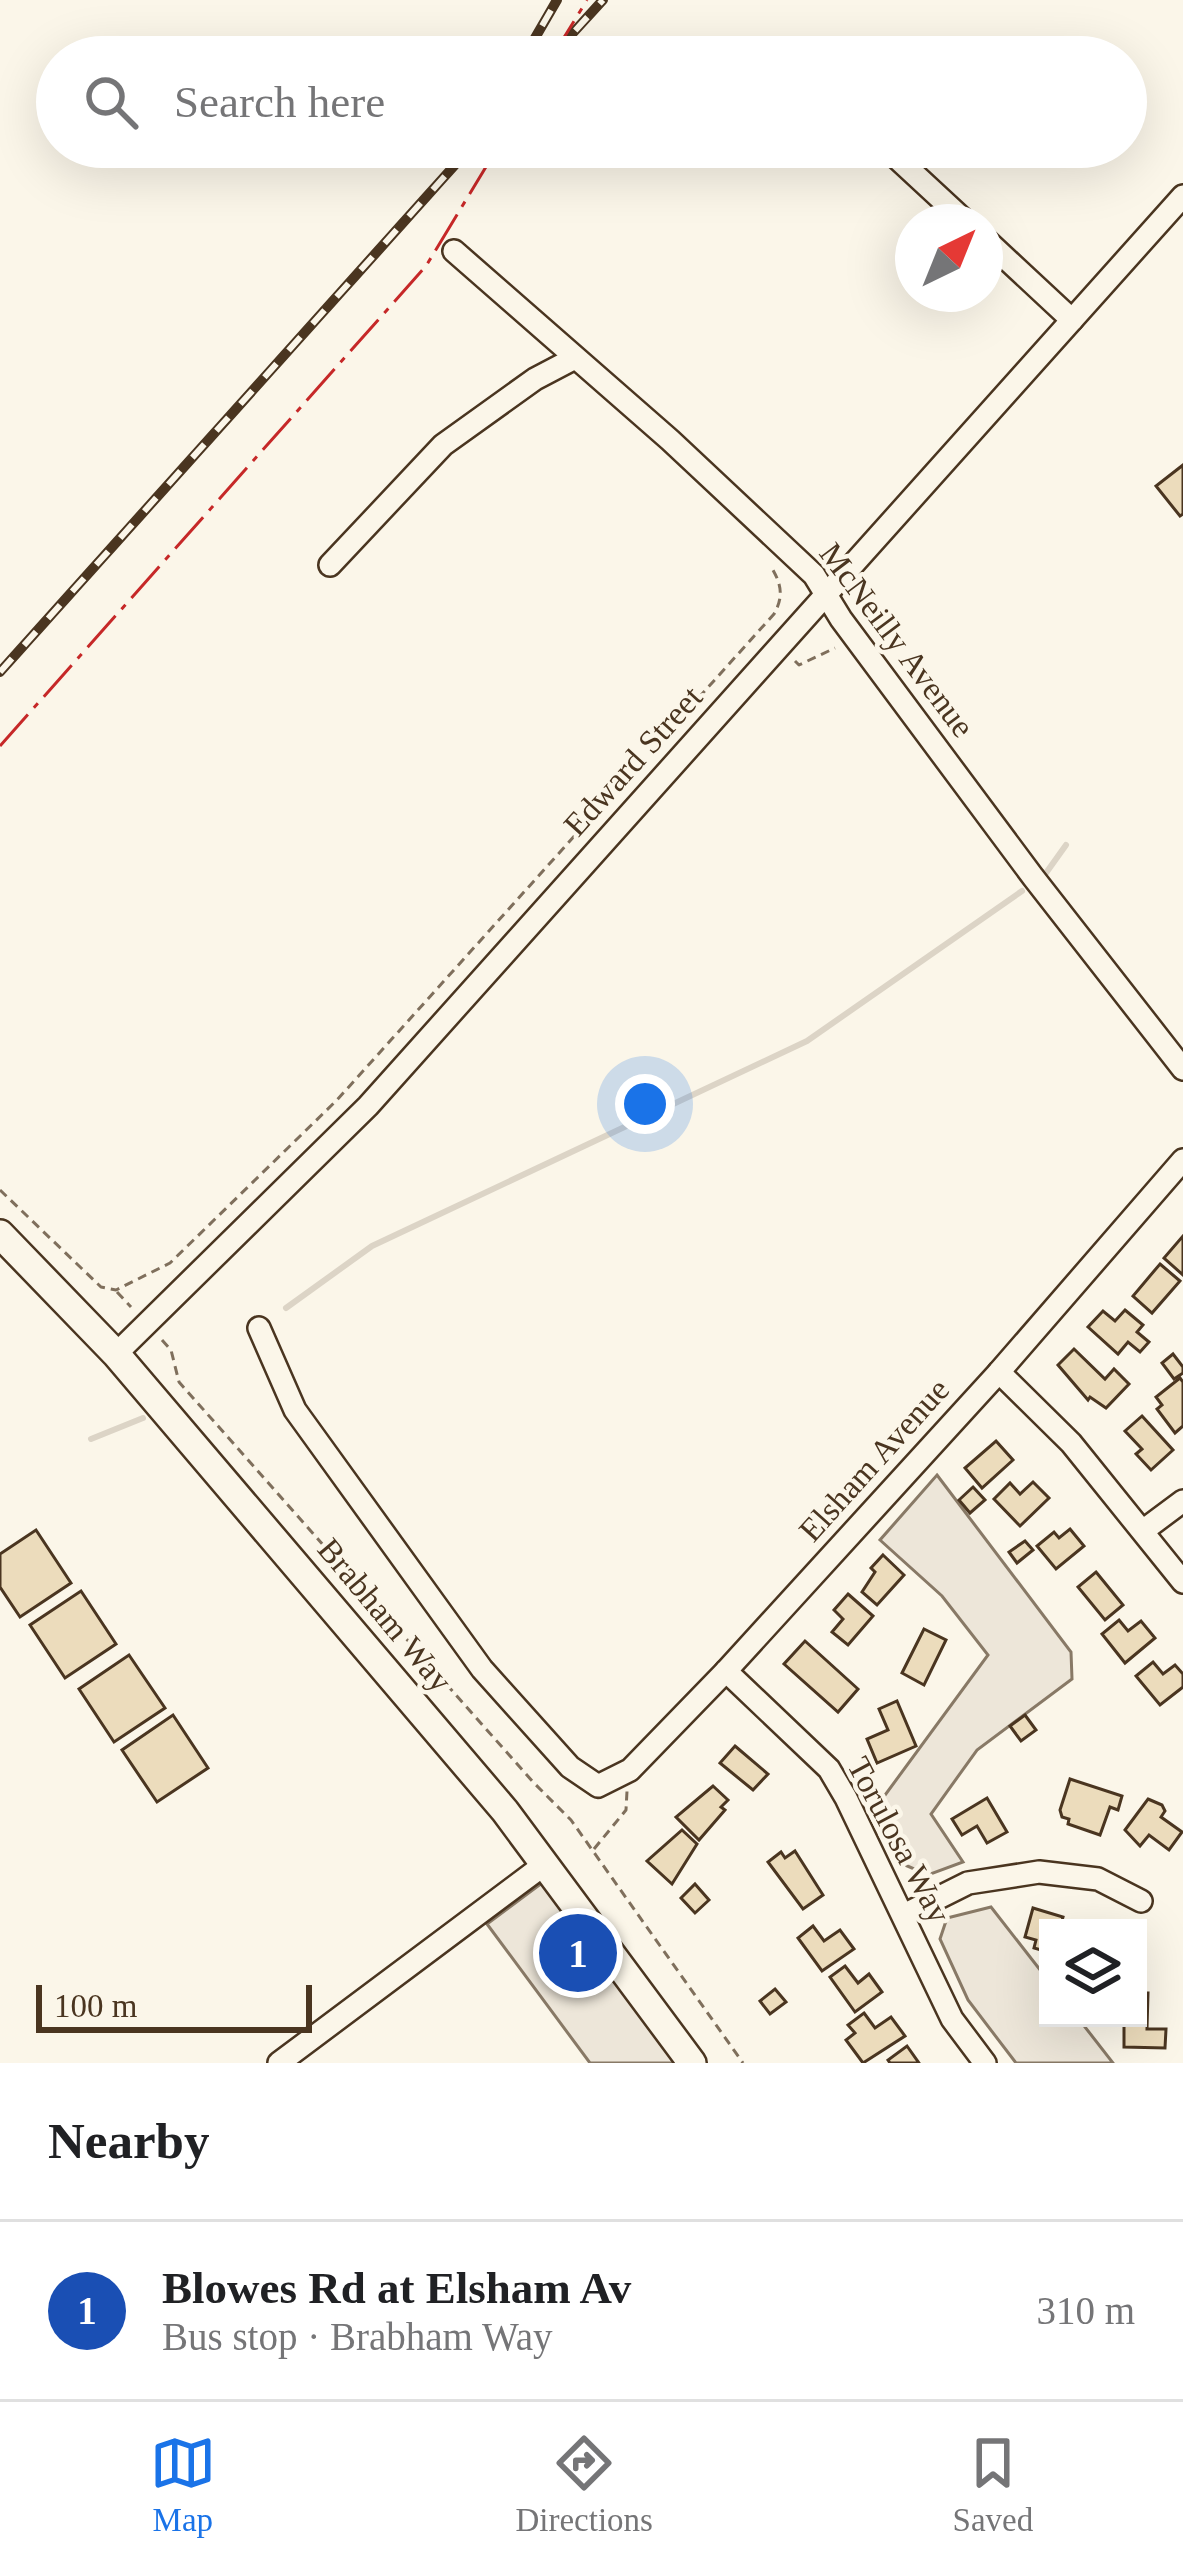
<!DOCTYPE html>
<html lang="en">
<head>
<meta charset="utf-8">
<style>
  :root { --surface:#fff; --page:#f2f2f2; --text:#202124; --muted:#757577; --line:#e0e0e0; --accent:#1a73e8 }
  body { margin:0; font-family:Georgia,serif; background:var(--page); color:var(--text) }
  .controls { position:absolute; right:36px; bottom:36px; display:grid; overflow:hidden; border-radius:0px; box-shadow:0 12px 48px #0002 }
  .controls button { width:108px; height:108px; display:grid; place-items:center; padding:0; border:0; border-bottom:3px solid var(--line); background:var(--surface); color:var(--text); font:60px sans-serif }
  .compass { position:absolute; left:895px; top:204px; width:108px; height:108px; border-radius:50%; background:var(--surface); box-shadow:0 12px 48px #0002; rotate:43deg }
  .scale { position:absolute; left:36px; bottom:30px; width:276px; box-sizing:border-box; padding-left:12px; border:6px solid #4a3520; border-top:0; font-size:33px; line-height:42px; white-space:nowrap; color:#4a3520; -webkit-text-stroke:9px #fbf6e9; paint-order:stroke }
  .you { position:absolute; left:645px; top:1104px; width:42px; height:42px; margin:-30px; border:9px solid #fff; border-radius:50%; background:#1a73e8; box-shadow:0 0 0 18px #1a73e833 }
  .badge { display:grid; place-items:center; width:78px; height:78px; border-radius:50%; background:var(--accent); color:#fff; font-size:39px; font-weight:700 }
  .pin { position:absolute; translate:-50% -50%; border:6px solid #fff; box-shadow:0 3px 12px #0006 }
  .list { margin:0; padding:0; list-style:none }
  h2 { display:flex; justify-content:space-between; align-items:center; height:156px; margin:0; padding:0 48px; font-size:51px }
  h2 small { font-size:39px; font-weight:400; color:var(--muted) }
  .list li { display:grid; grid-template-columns:78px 1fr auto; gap:36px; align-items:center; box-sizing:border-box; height:180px; padding:0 48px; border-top:3px solid var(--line) }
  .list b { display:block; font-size:45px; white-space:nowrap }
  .list p { margin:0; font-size:39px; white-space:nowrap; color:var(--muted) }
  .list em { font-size:39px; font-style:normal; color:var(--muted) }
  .icon { flex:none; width:66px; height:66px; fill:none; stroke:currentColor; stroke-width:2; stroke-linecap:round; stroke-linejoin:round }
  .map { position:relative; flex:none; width:1183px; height:2063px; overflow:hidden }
  .search { position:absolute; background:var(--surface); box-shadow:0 12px 48px #0002; left:36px; right:36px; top:36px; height:132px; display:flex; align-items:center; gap:30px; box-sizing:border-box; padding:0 42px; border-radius:66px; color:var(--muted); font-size:45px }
  .sheet { height:336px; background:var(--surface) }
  nav { display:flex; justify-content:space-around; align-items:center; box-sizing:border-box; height:168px; border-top:3px solid var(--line); background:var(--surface); font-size:33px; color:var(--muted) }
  nav a { display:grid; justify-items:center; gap:6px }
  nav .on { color:var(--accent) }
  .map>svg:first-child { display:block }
</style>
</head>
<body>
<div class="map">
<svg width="1183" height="2063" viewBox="0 0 1183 2063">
  <rect width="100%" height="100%" fill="#fbf6e9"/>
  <g fill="#ede6d9" stroke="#887966" stroke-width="3">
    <polygon points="937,1475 1071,1652 1072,1679 977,1750 931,1814 963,1862 928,1875 905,1865 877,1806 988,1655 942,1596 880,1540"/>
    <polygon points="542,1883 676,2063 590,2063 487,1924"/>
    <polygon points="991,1907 1048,1980 1048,2018 1078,2018 1113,2063 1016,2063 968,2000 940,1939 947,1918"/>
  </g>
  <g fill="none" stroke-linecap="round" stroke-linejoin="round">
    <g stroke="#dcd4c6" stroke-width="6">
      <polyline points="1046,873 1066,845"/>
      <polyline points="286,1308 372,1246 807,1041 1022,891"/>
      <polyline points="91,1439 143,1418"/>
    </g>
  </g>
  <g fill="#ecdcbc" stroke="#4a3520" stroke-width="3">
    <polygon points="1183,465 1183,514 1180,516 1156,486"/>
    <polygon points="1183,1236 1183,1275 1164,1258"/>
    <polygon points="1160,1264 1180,1281 1152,1313 1133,1296"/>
    <polygon points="1125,1310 1143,1325 1137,1332 1149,1342 1140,1352 1128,1342 1118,1354 1088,1327 1103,1311 1115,1321"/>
    <polygon points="1074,1349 1105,1379 1114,1369 1129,1384 1106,1408 1090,1397 1088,1400 1058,1365"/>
    <polygon points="1173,1354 1183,1367 1183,1373 1174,1379 1162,1363"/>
    <polygon points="1180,1378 1183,1382 1183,1426 1175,1433 1157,1409 1162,1405 1156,1397"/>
    <polygon points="1142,1416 1173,1450 1151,1470 1136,1454 1142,1449 1125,1431"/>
    <polygon points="996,1441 1013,1460 982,1488 965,1468"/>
    <polygon points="1033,1482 1049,1498 1020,1526 994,1499 1010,1483 1020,1494"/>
    <polygon points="973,1487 985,1500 970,1513 959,1500"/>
    <polygon points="1070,1529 1084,1546 1056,1569 1037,1546 1054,1532 1059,1538"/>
    <polygon points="36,1530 71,1583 20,1617 0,1587 0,1554"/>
    <polygon points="1025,1541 1033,1550 1017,1563 1009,1552"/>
    <polygon points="883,1555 904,1575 877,1605 862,1592 875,1572 871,1568"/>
    <polygon points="1096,1572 1123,1605 1105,1620 1078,1587"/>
    <polygon points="81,1591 116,1644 65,1678 30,1625"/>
    <polygon points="848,1594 873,1616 848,1645 832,1632 843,1619 834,1610"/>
    <polygon points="1119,1620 1128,1631 1141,1621 1155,1638 1125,1663 1102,1634"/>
    <polygon points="924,1629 946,1640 924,1685 902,1673"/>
    <polygon points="805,1641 858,1689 838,1712 784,1664"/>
    <polygon points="129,1655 165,1708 114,1742 79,1689"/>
    <polygon points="1153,1662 1163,1674 1175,1665 1183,1674 1183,1687 1160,1705 1136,1676"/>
    <polygon points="897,1701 916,1746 877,1763 867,1739 888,1730 879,1709"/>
    <polygon points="173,1715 208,1768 157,1802 122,1750"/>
    <polygon points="1025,1715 1036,1730 1021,1741 1010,1726"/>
    <polygon points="735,1746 768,1774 753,1790 720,1763"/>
    <polygon points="1070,1779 1122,1796 1118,1810 1110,1807 1100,1835 1068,1824 1069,1819 1062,1817 1060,1810"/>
    <polygon points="713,1786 728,1800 721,1807 725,1810 699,1840 676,1817"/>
    <polygon points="987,1798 1007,1832 987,1843 977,1826 962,1835 952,1819"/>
    <polygon points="1148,1799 1162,1805 1165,1811 1161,1817 1182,1832 1169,1850 1149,1835 1140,1846 1125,1830"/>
    <polygon points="682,1830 697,1844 672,1884 647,1861"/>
    <polygon points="795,1851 823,1895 803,1909 768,1862 781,1852 785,1858"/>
    <polygon points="695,1884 709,1900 695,1913 681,1898"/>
    <polygon points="1033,1908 1063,1917 1060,1928 1048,1928 1048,1952 1034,1948 1036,1940 1025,1937"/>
    <polygon points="813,1926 824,1941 840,1930 854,1949 822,1971 798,1938"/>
    <polygon points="845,1966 858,1983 869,1974 882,1992 855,2012 830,1977"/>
    <polygon points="775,1989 786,2002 770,2014 760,2001"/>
    <polygon points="1138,1993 1148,1993 1147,2029 1166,2029 1165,2048 1124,2047 1124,2018 1138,2018"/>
    <polygon points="864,2013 875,2028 891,2017 905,2036 863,2063 846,2040 855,2033 848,2025"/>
    <polygon points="907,2046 919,2063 890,2063 888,2060"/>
  </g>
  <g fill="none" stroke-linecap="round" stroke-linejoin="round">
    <defs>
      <g id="minor">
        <polyline points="885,147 966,222"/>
        <polyline points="985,239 1072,320"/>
        <polyline points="454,251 670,440 814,575 841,619 1033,877 1183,1069"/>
        <polyline points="330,565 443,445 535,379 575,358"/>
        <polyline points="259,1328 295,1410 482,1669 570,1767 598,1786 630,1770 726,1671 999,1372 1183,1160"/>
        <polyline points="116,1354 368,1106 1183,196"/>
        <polyline points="999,1372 1071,1443 1183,1582"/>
        <polyline points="1144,1530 1183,1501"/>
        <polyline points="726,1671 829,1769 846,1798 952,2019 985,2063"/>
        <polyline points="904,1915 968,1883 1039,1872 1098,1879 1141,1901"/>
        <polyline points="279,2063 545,1864"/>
      </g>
      <polyline id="major" points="0,1234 116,1354 505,1811 692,2063"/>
    </defs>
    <use href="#minor" stroke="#4a3520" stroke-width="26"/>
    <use href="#major" stroke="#4a3520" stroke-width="32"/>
    <g stroke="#7f6f5c" stroke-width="3" stroke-dasharray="9 6" stroke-linecap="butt">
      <polyline points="795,661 799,665 835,648"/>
      <path d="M0,1190L101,1287L116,1290L170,1263L337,1100L774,614C783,598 782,586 773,570L776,567"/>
      <polyline points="117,1292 131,1307"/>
      <polyline points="162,1340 171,1350 179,1382 533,1782 571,1820 743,2063"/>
      <polyline points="594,1849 626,1810 627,1791"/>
    </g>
    <use href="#minor" stroke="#fbf6e9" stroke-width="21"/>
    <use href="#major" stroke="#fbf6e9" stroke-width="27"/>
    <defs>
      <g id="rail">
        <polyline points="524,57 557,0"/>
        <polyline points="551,57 603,0"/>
        <polyline points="0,672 471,147"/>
      </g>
    </defs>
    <use href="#rail" stroke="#4a3520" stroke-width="10"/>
    <use href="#rail" stroke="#fbf6e9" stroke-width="6" stroke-dasharray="18" stroke-linecap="butt"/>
    <g stroke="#c62828" stroke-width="3" stroke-dasharray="42 9 6 9" stroke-linecap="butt">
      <polyline points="552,57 587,0"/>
      <polyline points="0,746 426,266 498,147"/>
    </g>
  </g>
  <g text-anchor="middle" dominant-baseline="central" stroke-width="9" stroke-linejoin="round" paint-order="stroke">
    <g font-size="33" fill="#4a3520" stroke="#fbf6e9">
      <text transform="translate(897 640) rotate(53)">McNeilly Avenue</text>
      <text transform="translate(633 761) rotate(-48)">Edward Street</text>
      <text transform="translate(874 1460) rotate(-48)">Elsham Avenue</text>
      <text transform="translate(385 1615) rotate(50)">Brabham Way</text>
      <text transform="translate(899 1840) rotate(62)">Torulosa Way</text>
    </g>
  </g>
</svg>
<div class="controls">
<button><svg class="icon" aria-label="layers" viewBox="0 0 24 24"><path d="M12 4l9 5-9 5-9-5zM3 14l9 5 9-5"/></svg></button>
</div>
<svg class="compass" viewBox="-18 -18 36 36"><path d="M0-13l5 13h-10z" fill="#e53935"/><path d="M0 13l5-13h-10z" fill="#757577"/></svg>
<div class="scale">100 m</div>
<div class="you"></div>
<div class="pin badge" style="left:578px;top:1953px;background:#1a4fb4">1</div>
<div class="search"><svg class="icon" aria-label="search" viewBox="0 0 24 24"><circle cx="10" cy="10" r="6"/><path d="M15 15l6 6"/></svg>Search here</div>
</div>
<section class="sheet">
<h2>Nearby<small></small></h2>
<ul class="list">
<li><span class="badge" style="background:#1a4fb4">1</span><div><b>Blowes Rd at Elsham Av</b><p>Bus stop · Brabham Way</p></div><em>310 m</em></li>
</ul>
</section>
<nav>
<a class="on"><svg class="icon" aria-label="map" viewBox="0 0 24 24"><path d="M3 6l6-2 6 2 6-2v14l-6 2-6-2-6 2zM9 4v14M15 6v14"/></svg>Map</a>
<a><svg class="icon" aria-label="directions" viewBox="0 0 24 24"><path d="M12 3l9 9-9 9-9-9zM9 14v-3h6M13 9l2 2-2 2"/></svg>Directions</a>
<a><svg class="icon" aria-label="saved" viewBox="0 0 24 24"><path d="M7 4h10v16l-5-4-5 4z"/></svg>Saved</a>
</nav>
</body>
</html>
